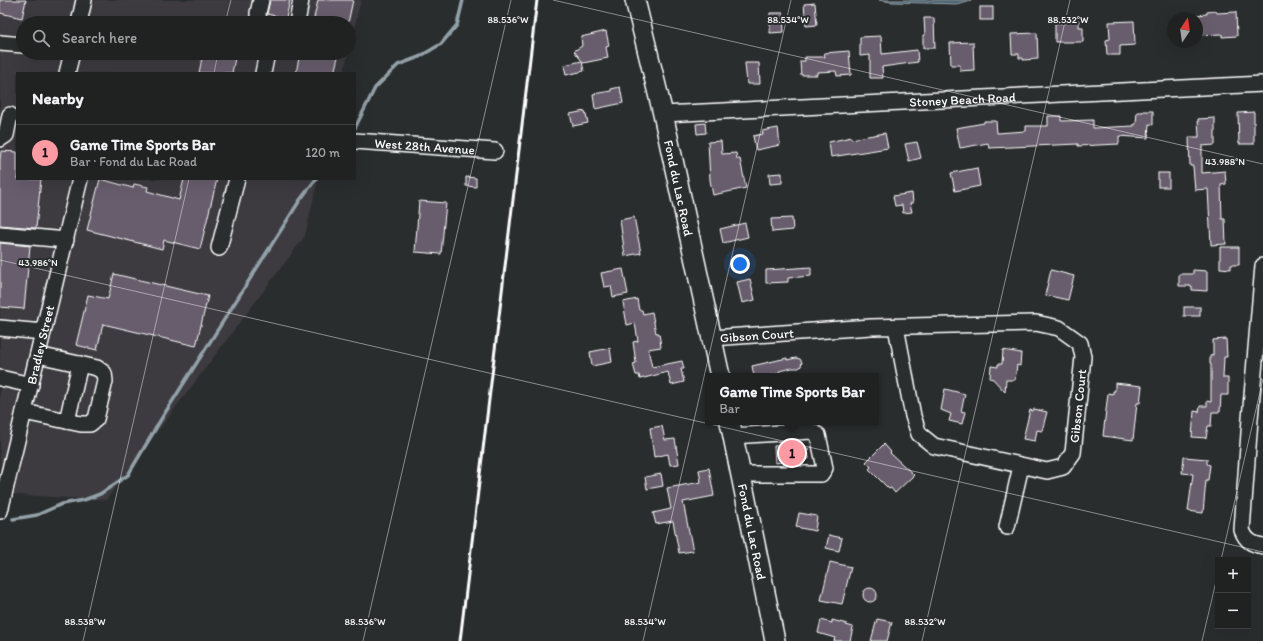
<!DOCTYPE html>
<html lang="en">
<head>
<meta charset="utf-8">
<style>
  :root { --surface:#202222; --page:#2d2f2f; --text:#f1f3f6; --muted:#a2a4a5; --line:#3d3f40; --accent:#ff9aa2 }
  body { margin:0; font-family:Itim,sans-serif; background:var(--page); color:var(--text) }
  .controls { position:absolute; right:12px; bottom:12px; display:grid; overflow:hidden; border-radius:0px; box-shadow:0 4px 16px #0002 }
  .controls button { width:36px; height:36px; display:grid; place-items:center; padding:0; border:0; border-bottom:1px solid var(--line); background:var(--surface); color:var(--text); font:20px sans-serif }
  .compass { position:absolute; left:1167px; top:12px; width:36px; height:36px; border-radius:50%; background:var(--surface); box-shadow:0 4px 16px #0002; rotate:13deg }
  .you { position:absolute; left:740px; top:264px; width:14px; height:14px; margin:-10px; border:3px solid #fff; border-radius:50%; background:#1a73e8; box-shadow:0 0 0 6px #1a73e833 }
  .badge { display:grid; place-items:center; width:26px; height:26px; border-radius:50%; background:var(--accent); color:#111; font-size:13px; font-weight:700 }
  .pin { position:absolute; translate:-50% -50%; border:2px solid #fff; box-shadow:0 1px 4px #0006 }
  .popup { position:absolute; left:705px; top:373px; width:174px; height:52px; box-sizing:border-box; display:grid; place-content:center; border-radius:0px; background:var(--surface); filter:drop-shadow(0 1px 3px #0005); font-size:13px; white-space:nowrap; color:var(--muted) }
  .popup b { font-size:15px; color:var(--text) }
  .popup::after { content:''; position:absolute; left:50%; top:100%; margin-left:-8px; border:8px solid transparent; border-top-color:var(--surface) }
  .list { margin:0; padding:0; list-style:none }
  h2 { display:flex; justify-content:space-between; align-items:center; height:52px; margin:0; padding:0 16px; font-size:17px }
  h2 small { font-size:13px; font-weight:400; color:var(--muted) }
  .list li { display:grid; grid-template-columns:26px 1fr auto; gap:12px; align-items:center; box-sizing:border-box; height:56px; padding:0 16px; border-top:1px solid var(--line) }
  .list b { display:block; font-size:15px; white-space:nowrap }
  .list p { margin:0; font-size:13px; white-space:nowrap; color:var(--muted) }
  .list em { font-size:13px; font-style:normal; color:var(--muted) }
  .icon { flex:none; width:22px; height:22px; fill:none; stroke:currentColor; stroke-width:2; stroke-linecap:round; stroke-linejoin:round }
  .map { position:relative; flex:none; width:1263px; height:641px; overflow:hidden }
  .search { position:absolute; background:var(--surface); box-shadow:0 4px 16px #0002; left:16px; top:16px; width:340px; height:44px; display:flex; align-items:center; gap:10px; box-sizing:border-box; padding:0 14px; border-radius:22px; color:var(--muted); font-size:15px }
  .panel { position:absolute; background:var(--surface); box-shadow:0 4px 16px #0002; left:16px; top:72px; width:340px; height:108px; border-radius:0px }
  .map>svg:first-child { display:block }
</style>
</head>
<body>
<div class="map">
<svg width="1263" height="641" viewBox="0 0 1263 641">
  <rect width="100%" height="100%" fill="#2a2d2e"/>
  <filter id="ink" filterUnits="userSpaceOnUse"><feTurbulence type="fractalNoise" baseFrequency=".025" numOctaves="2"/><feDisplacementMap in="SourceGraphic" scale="8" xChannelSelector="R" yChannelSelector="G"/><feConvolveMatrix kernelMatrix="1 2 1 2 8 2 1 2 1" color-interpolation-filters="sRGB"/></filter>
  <g filter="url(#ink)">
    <polygon fill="#3c3b41" points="0,0 361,0 349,50 349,23 23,23 23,53 348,53 344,73 17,73 17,179 318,179 305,236 106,500 0,494"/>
    <polygon fill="#4b636f" stroke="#93a1a9" points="879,0 972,0 956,4 892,2"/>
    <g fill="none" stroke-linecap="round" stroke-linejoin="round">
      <g stroke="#93a1a9" stroke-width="3.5">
        <polyline points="355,128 375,88 398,65 419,57 441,44 457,25 463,0"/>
        <polyline points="13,519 37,515 62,504 84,500 100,494 128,475 163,416 300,200 316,179"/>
      </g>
    </g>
    <g fill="#675d6d" stroke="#fff">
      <polygon points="0,0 26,0 22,18 0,13"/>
      <polygon points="270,0 290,0 286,18 267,14"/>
      <polygon points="318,0 353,0 348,23 337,23 314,18"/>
      <polygon points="815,3 817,25 806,26 804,4"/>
      <rect x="980" y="7" width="13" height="13"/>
      <polygon points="1216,11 1217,13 1236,12 1237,36 1222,37 1222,34 1197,35 1197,15 1207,14 1207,12"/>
      <polygon points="770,13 783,13 784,32 770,33"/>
      <polygon points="924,18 934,18 935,48 923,48 923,35 925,35"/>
      <polygon points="1066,20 1079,20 1079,27 1083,27 1083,42 1055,42 1055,23 1066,23"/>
      <polygon points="1134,21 1135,45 1120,46 1120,55 1107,55 1106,40 1110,39 1109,22"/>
      <polygon points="606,31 609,46 606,47 608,58 583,63 582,62 584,71 566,75 564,65 582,61 574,51 582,46 581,37"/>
      <polygon points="1037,33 1038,59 1023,60 1023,58 1019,58 1019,54 1012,54 1011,34"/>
      <polygon points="881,36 882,54 917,50 918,62 882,67 883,78 870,78 870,55 860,56 860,37"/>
      <polygon points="973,42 974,70 960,71 960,65 951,65 950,43"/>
      <polygon points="849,51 851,75 837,76 836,71 817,72 817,75 801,75 800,61 805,61 805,57 825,57 824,53"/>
      <polygon points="203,53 236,53 232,73 199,73"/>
      <polygon points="300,53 339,53 334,73 296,73"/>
      <polygon points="745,63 759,63 760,84 747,84"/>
      <polygon points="620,87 623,103 595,109 593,94 611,91 611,89"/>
      <polygon points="585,111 588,123 573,126 570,114"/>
      <polygon points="1143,111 1153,111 1153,125 1149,124 1148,138 1119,136 1119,144 1078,146 1078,144 989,148 988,143 960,148 956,128 984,123 984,121 996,121 997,133 1026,131 1026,126 1048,126 1048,116 1061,116 1061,121 1093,120 1093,128 1134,126 1134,124 1136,124 1137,112 1143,112"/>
      <polygon points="1254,112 1254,144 1239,144 1238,113"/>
      <polygon points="1215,118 1215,145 1202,146 1202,173 1225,171 1226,184 1221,185 1222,219 1225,219 1226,244 1211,245 1208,189 1195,190 1193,166 1190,166 1189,137 1199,137 1198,119"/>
      <polygon points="705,123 706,133 697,134 696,124"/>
      <polygon points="778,128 780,145 756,150 753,136 763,134 762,131"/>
      <polygon points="885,133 888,148 831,157 829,142 851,137 851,139"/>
      <polygon points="721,141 722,154 736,153 737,159 740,159 746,188 713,195 710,180 708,142"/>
      <polygon points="917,142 921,158 909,161 905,144"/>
      <polygon points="1,151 17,152 17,179 41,179 36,228 0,225 0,160"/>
      <polygon points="977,168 980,186 955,191 951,173"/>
      <polygon points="782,173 782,183 770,184 769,174"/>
      <rect x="1158" y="173" width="11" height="14"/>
      <polygon points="466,177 476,178 476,187 466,186"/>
      <polygon points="100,179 133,188 134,184 148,187 147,191 179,200 184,179 217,179 200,249 164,240 162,249 87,230"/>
      <polygon points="912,193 913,203 910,203 912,212 903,213 902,205 895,206 893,196"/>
      <polygon points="419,201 446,203 441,254 415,252"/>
      <polygon points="634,217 641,253 625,256 620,220"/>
      <polygon points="792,218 793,230 772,232 771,219"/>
      <polygon points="745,223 748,237 723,243 720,229"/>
      <polygon points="0,243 30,246 24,309 0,307"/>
      <polygon points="1220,247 1239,247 1239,265 1231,265 1231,269 1220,268"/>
      <polygon points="811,267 811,276 788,278 788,282 766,283 766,270"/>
      <polygon points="623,269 628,294 613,297 611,286 604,287 601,273"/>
      <polygon points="1051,270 1074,276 1068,300 1045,295"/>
      <polygon points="1193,270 1207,271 1207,291 1192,290 1192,286 1179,286 1179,274 1193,274"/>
      <polygon points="114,274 208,296 196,346 103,324 97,350 76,345 88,295 108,299"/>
      <polygon points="750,279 755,300 742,303 737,282"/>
      <polygon points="637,299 639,310 642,310 643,314 652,312 656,333 659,333 661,347 648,349 652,367 682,361 684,369 681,369 684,382 671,385 668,372 640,379 639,375 636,375 633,364 636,363 633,342 638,341 635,323 627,325 623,302"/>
      <rect x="1184" y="307" width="16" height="9"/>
      <polygon points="1226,339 1227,357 1224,357 1223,378 1228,378 1228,395 1221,395 1220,412 1212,412 1211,426 1208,426 1206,438 1192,437 1194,411 1199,412 1200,406 1207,406 1207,401 1211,402 1211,364 1210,364 1210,356 1213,355 1213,340"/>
      <polygon points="610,348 612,362 592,366 590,352"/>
      <polygon points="1003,350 1021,353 1020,366 1017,365 1015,380 1006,380 1005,392 993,379 990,378 991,366 998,367 998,364 1002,364"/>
      <polygon points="787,358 787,360 796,358 800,359 802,362 801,366 799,368 792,368 779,371 780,373 767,376 754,376 752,366"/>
      <polygon points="1115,383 1142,386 1140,403 1137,403 1133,440 1103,436 1108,393 1113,394 1113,391 1115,391"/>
      <polygon points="945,389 965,394 961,411 965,412 962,424 949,421 951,414 941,410"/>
      <polygon points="1034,409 1047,412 1042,431 1037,430 1035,441 1023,439 1030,410 1033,411"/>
      <polygon points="662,426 665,440 675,439 679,464 670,465 668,454 654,457 650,428"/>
      <polygon points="803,444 803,448 808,448 809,459 804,459 804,460 797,461 797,465 783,465 783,462 775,463 774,446"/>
      <polygon points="884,444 891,452 890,453 914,475 895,493 891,488 889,489 869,469 871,467 866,462"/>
      <polygon points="1184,457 1207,459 1207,464 1210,465 1208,480 1206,480 1203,513 1188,511 1193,474 1182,473"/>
      <polygon points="709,468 714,496 683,502 693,551 679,553 673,521 656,524 653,513 671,509 667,488 701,482 699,470"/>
      <polygon points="661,474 663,486 647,489 645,477"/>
      <polygon points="799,513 817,516 815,531 796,527"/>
      <polygon points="829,535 842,538 839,551 826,548"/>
      <polygon points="830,562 851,567 842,604 821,600"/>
      <circle cx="870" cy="595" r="7"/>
      <polygon points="877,619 892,622 887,641 871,641"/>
      <polygon points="821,620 832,623 832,620 847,624 846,625 853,627 850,641 834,641 835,638 818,633"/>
    </g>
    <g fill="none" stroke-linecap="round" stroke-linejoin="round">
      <defs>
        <g id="minor">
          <polyline points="79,23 84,0"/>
          <polyline points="259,23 258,13 261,0"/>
          <polyline points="297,23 301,0"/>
          <polyline points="0,43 23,45"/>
          <polyline points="67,73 72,53"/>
          <polyline points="263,73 267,53"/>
          <path id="s1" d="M663,114L1263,84"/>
          <polyline points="0,139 6,135 10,115"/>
          <path id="s2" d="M355,141L495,151"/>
          <polyline points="0,234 66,240"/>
          <polyline points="219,248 237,179"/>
          <path d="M1263,266L1250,419L1242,530C1246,541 1252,544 1263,546"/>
          <polyline points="0,328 43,332"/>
          <path id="s3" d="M712,338L871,327L1036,323L1059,328L1080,343L1083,357L1073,453L1063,467L1047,471L934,446L919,434L913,416L896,327"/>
          <polyline points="0,378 31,385"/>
          <polyline points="24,412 81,424 90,424 96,419 105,381 104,373 97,368 38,355"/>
          <polyline points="67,421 80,364"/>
          <polyline points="732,436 811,431 818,435 825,468 821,474 740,474"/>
          <path id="s4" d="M0,511L80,179"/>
          <polyline points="1007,527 1021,466"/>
        </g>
        <g id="major">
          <path id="s5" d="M635,0L663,114L720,376"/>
          <path id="s6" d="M730,422L775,641"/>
        </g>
      </defs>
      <use href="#minor" stroke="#fff" stroke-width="18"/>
      <use href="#major" stroke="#fff" stroke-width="22"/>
      <use href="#minor" stroke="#2a2d2e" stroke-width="15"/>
      <use href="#major" stroke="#2a2d2e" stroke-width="19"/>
      <polyline stroke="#fff" stroke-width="3" points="460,641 537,0"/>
    </g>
  </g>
  <path fill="none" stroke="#fff" stroke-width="1" stroke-opacity="0.45" d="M553,0L1263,164M225,23L231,0M214,73L218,53M0,260L1263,552M1221,560L1263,379M83,641L189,179M363,641L511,0M643,641L791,0M922,641L1070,0M1202,641L1218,573"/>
  <g text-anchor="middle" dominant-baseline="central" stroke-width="4" stroke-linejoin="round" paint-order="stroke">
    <g font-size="13" fill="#fff" stroke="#2a2d2e">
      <text stroke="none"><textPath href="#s1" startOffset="300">Stoney Beach Road</textPath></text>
      <text stroke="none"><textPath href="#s2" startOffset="70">West 28th Avenue</textPath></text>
      <text stroke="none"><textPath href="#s5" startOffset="193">Fond du Lac Road</textPath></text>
      <text stroke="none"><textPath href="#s3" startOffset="45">Gibson Court</textPath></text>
      <text stroke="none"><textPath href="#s4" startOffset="171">Bradley Street</textPath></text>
      <text transform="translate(1078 406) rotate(-84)">Gibson Court</text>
      <text stroke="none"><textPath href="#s6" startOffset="112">Fond du Lac Road</textPath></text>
    </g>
  </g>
  <g font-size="10" text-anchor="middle" fill="#fff" stroke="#2a2d2e" stroke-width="4" stroke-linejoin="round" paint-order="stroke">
    <text x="1068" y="23">88.532°W</text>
    <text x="508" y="23">88.536°W</text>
    <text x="788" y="23">88.534°W</text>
    <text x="1225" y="165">43.988°N</text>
    <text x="38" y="266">43.986°N</text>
    <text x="85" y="625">88.538°W</text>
    <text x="365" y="625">88.536°W</text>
    <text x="645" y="625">88.534°W</text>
    <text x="925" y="625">88.532°W</text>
  </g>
</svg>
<div class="controls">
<button>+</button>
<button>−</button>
</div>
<svg class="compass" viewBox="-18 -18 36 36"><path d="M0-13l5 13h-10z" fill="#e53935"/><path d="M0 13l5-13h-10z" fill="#a2a4a5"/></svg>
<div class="you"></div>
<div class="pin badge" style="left:792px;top:453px">1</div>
<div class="popup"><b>Game Time Sports Bar</b>Bar</div>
<div class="search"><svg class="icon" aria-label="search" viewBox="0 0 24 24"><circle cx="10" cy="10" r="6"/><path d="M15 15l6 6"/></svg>Search here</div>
<section class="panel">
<h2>Nearby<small></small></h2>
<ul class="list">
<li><span class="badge">1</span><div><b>Game Time Sports Bar</b><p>Bar · Fond du Lac Road</p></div><em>120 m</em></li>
</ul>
</section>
</div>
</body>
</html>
